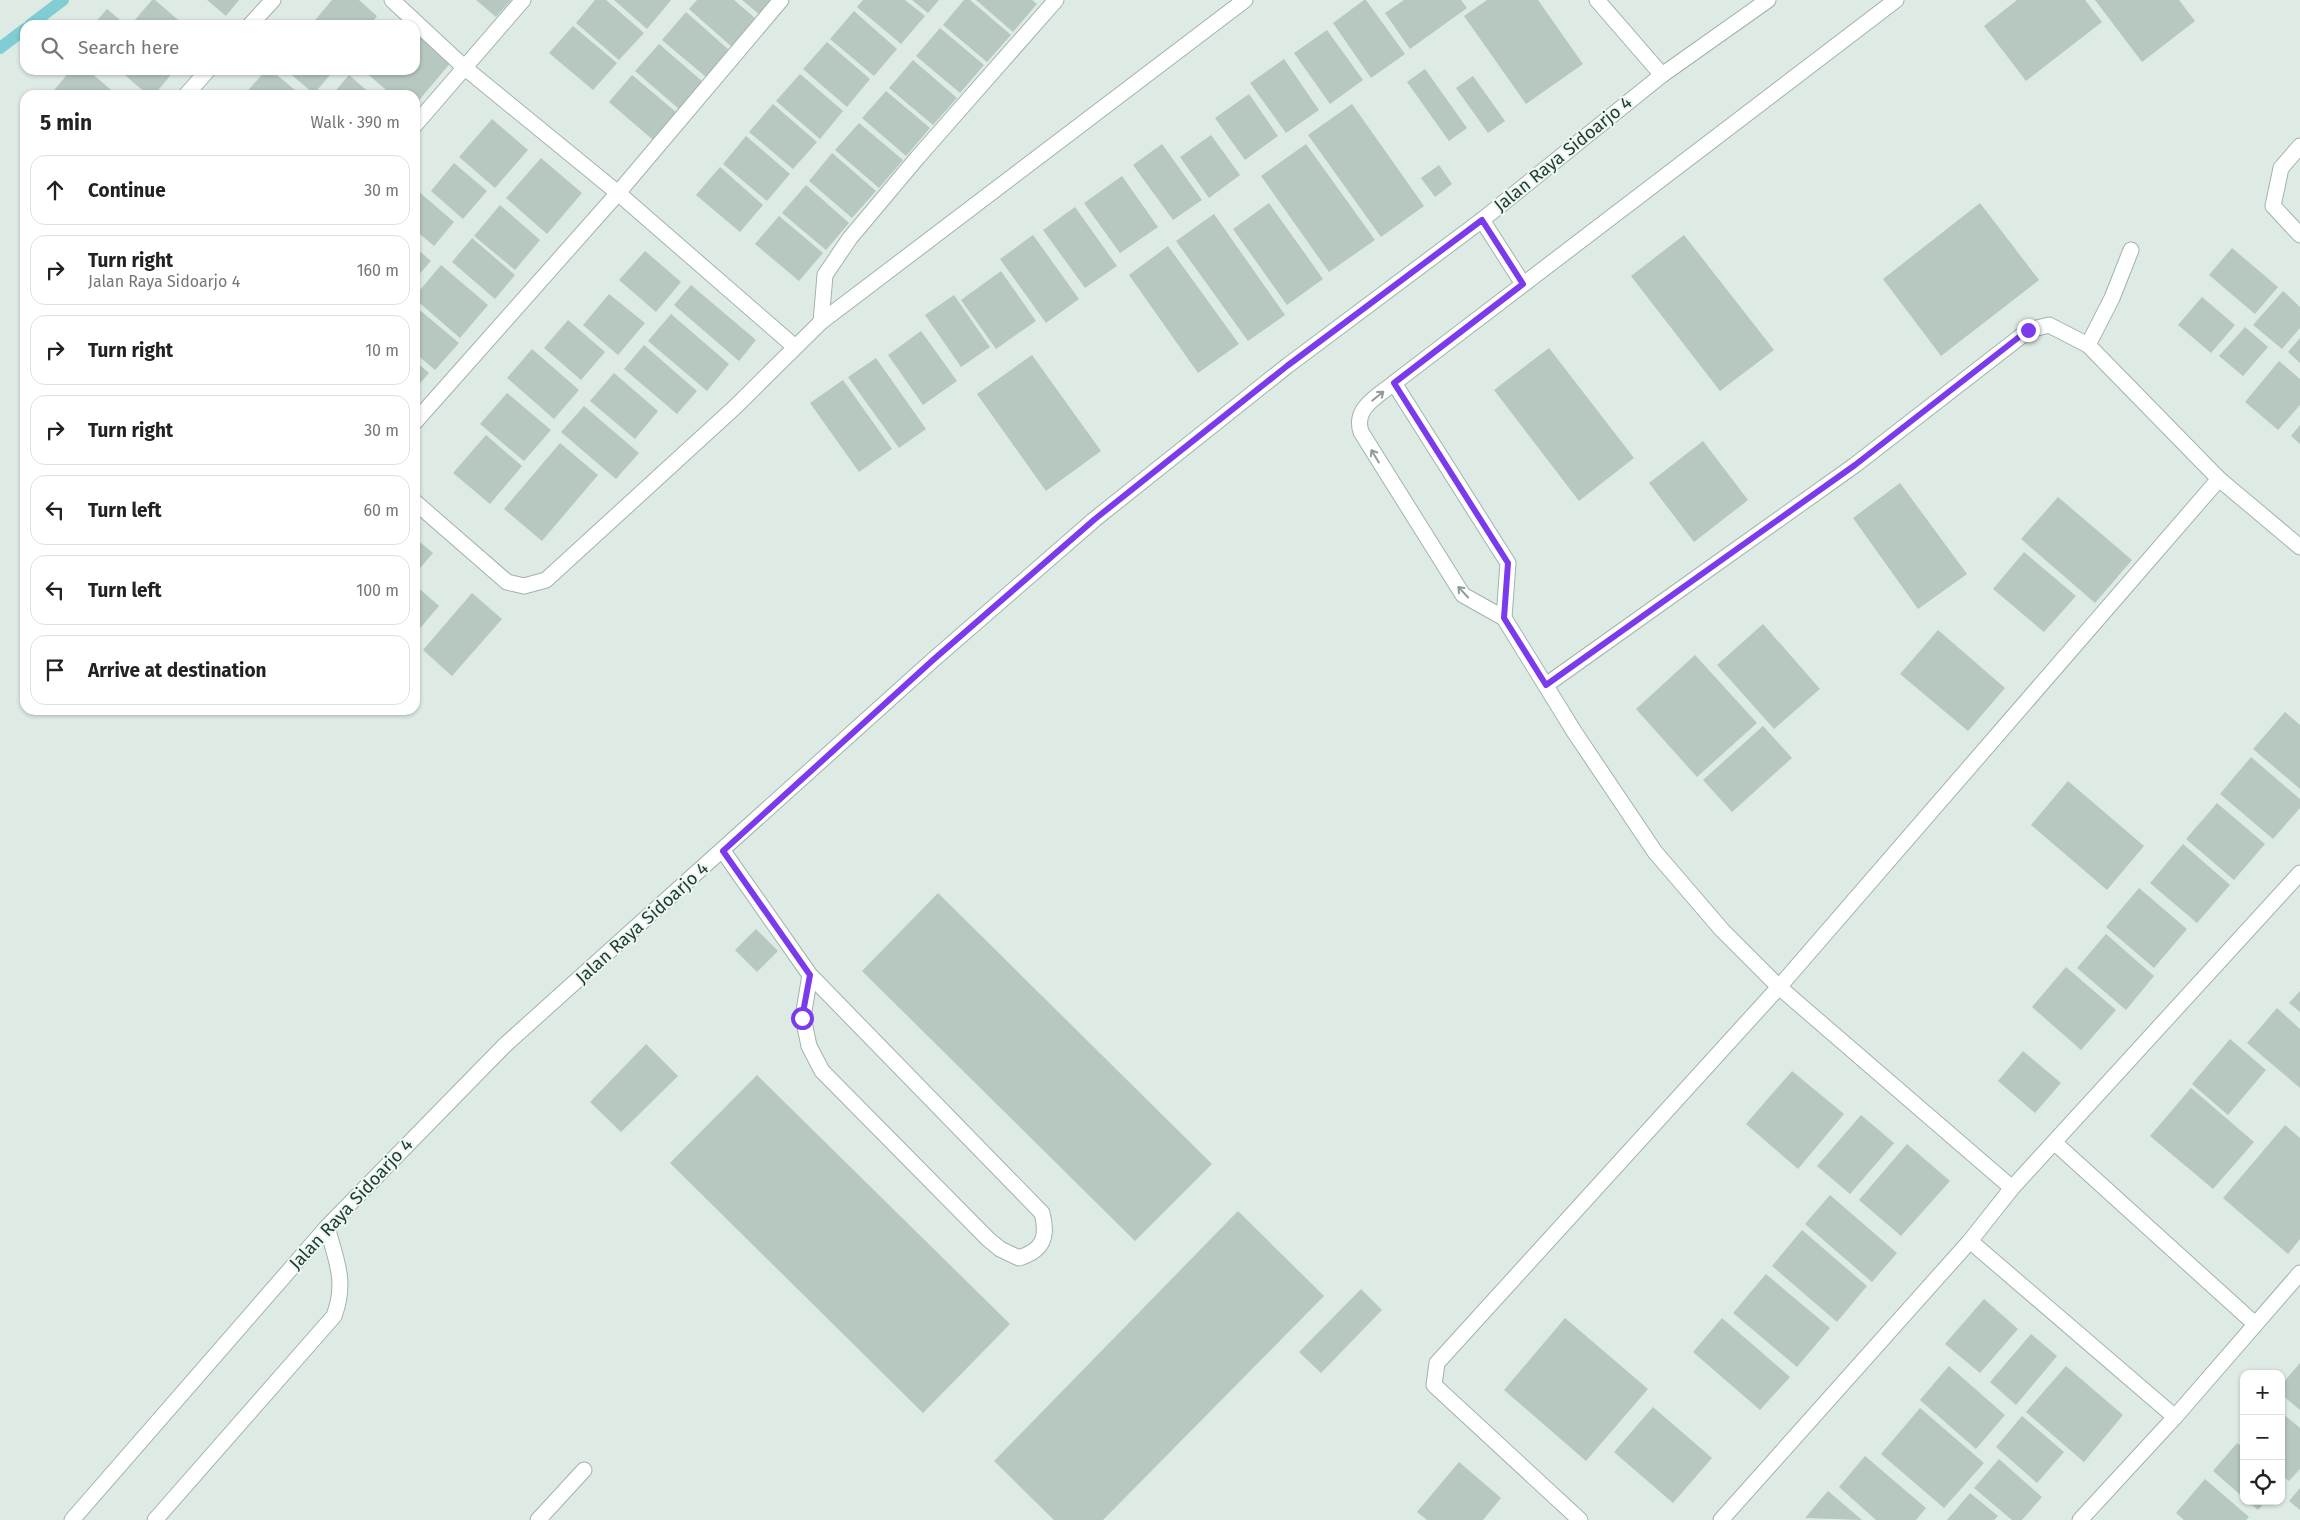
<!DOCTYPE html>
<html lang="en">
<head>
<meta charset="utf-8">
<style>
  :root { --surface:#fff; --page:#f6f6f6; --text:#222; --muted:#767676; --line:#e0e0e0 }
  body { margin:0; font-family:"Fira Sans",sans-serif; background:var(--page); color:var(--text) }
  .controls { position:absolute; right:15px; bottom:15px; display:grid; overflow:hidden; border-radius:10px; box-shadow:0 1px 4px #0004 }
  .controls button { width:45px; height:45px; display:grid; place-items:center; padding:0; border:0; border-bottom:1px solid var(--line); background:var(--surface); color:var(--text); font:25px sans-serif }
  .stop { position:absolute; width:15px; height:15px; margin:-11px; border:4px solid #7c3aed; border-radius:50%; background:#fff }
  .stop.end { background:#7c3aed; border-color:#fff; box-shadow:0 1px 5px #0008 }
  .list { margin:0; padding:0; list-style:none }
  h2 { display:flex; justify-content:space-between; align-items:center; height:65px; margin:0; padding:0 20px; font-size:21px }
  h2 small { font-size:16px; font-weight:400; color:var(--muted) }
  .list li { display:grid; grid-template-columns:32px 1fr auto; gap:15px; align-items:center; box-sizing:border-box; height:70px; margin:0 10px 10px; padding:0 10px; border:1px solid var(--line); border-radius:15px }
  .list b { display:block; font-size:19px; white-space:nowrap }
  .list p { margin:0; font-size:16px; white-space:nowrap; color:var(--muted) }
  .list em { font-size:16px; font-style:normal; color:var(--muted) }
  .icon { flex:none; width:28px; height:28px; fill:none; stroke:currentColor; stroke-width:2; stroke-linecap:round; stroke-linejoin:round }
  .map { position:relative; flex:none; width:2300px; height:1520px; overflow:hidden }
  .search { position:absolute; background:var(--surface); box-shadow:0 1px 4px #0004; left:20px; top:20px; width:400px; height:55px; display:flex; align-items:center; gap:12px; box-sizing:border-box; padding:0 18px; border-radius:15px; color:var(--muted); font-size:19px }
  .panel { position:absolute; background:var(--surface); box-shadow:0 1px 4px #0004; left:20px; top:90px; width:400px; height:625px; border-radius:15px }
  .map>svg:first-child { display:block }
</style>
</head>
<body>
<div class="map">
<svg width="2300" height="1520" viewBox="0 0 2300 1520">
  <rect width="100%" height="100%" fill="#deebe4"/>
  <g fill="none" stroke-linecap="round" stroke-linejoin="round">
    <g stroke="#81cdd4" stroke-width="12">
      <polyline points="30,25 63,0"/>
      <polyline points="0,48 25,29"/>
    </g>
  </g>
  <g fill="#b6c8bf">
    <polygon points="152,0 155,0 184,25 138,25 134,21"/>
    <polygon points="207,0 239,0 226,16"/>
    <polygon points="332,0 359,0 377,16 370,25 311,25"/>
    <polygon points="476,0 511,0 496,17"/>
    <polygon points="595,0 606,0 644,33 619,60 576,23"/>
    <polygon points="614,0 671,0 647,29"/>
    <polygon points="697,0 734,0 756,19 732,47 689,9"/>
    <polygon points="742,0 772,0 760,15"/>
    <polygon points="863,0 905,0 925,16 901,44 857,7"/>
    <polygon points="912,0 939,0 928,13"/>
    <polygon points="964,0 970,0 1011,35 987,62 943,25"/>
    <polygon points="976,0 1032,0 1037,4 1013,32"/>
    <polygon points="1364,0 1366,0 1405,54 1371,78 1333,23"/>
    <polygon points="1404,0 1461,0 1467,8 1410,49 1385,13"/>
    <polygon points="1487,0 1538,0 1583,64 1526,104 1464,16"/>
    <polygon points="2017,0 2085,0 2102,22 2026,81 1984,26"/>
    <polygon points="2095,0 2179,0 2195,21 2142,62"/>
    <polygon points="107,9 126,25 93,25"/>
    <polygon points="854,11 897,49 874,76 830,39"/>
    <polygon points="686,12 729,50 706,77 662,40"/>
    <polygon points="573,26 617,63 593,90 549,53"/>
    <polygon points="940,28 984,65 960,93 916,56"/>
    <polygon points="415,30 452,61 415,105 415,95 392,95 363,70 415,70"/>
    <polygon points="1327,30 1363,80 1330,104 1294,53"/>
    <polygon points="827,42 870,79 847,107 803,69"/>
    <polygon points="659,44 703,82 679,109 635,71"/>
    <polygon points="1284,59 1319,110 1286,133 1250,83"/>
    <polygon points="913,60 957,98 933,125 889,88"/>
    <polygon points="1425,69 1467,128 1449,141 1407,82"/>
    <polygon points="71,70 88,70 117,95 50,95"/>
    <polygon points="119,70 175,70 154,95 148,95"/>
    <polygon points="266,70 271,70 301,95 244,95"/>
    <polygon points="286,70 334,70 314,94"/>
    <polygon points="800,74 843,111 820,139 776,101"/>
    <polygon points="349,75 372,95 332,95"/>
    <polygon points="632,75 676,112 653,140 609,102"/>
    <polygon points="1473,76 1505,121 1488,133 1456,88"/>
    <polygon points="886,91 930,128 906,156 862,118"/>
    <polygon points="1249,94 1278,136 1245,160 1215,118"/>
    <polygon points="773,104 817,142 793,169 749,132"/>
    <polygon points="1352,104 1424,206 1381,237 1308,135"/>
    <polygon points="492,119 528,150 495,188 459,157"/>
    <polygon points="859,123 903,160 879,188 835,150"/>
    <polygon points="1211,135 1240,175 1209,198 1180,157"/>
    <polygon points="746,136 790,174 767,201 723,164"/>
    <polygon points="1162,144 1202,200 1173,220 1133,165"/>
    <polygon points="1306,144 1375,240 1329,272 1261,176"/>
    <polygon points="832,153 876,191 852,218 809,181"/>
    <polygon points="541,158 582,193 547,234 506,198"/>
    <polygon points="454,163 487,191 463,219 431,191"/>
    <polygon points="1439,165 1452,184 1435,197 1421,178"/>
    <polygon points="720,167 763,205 740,232 696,195"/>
    <polygon points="1122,176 1158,227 1120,253 1084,203"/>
    <polygon points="806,185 849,223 826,250 782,213"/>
    <polygon points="418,191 454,222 434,246 415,230 415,195"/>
    <polygon points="1269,203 1323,279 1287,305 1233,229"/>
    <polygon points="1980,203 2039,280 1941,356 1883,279"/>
    <polygon points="500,205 540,240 515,270 474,236"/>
    <polygon points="1075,207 1117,266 1085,288 1043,230"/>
    <polygon points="1214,214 1285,315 1248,341 1176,241"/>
    <polygon points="779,216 823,253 799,281 755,244"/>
    <polygon points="1033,235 1079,299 1046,323 1000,259"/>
    <polygon points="1684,235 1774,350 1720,391 1631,276"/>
    <polygon points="472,238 515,275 495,299 452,262"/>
    <polygon points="1168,246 1239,344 1198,373 1129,275"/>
    <polygon points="415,247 431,261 415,279"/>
    <polygon points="2232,248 2278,287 2255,314 2209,275"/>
    <polygon points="645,251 681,282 656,312 619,280"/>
    <polygon points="441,265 488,305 460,338 415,299 415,296"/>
    <polygon points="1001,271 1036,321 996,349 961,300"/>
    <polygon points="691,285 756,340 739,361 674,305"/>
    <polygon points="2283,291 2300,307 2300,328 2282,349 2253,325"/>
    <polygon points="609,294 645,323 618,355 583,325"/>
    <polygon points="954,295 990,347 961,367 925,315"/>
    <polygon points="2202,297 2235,325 2211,353 2178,325"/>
    <polygon points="415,306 459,343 435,370 415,353"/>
    <polygon points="671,314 729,364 707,391 648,341"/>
    <polygon points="568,320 605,352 581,380 544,348"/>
    <polygon points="2245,327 2268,347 2243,376 2219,356"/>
    <polygon points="921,331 957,381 923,405 888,355"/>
    <polygon points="2300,338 2300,363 2288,352"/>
    <polygon points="644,345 697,391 677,414 624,369"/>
    <polygon points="1549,348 1634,458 1579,501 1494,390"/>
    <polygon points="532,349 579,390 554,419 507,378"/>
    <polygon points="1032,355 1101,451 1046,491 977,394"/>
    <polygon points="876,358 926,429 899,448 848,377"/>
    <polygon points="415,361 429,373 415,389"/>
    <polygon points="2279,361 2300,379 2300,405 2278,430 2245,402"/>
    <polygon points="614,373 658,411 635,439 590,401"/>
    <polygon points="843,380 892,449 859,472 810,403"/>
    <polygon points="507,393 551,430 524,461 480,424"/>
    <polygon points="584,406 639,453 616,479 561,432"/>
    <polygon points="2300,425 2300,444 2291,436"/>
    <polygon points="486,435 522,466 490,504 453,473"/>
    <polygon points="1703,441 1748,500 1694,542 1649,483"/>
    <polygon points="560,443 598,475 542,541 504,509"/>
    <polygon points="1900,483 1967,574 1918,609 1853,518"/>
    <polygon points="2058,497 2132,560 2095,603 2021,539"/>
    <polygon points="415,538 433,553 415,574"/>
    <polygon points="2024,552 2076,596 2044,632 1993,589"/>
    <polygon points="415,585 439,606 415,634"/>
    <polygon points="472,593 502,619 452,676 423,650"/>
    <polygon points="1763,624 1820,689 1774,729 1717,665"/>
    <polygon points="1938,630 2005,688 1968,731 1900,674"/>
    <polygon points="1695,655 1757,723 1697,777 1636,709"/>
    <polygon points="2285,712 2300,725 2300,789 2253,749"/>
    <polygon points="1763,726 1792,758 1732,812 1703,780"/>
    <polygon points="2251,757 2300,799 2300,808 2273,839 2220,794"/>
    <polygon points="2068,781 2144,846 2107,890 2031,825"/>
    <polygon points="2217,803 2265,844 2234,880 2186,839"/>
    <polygon points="2183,844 2230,885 2197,923 2150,883"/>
    <polygon points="2139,888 2187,929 2154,968 2106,927"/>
    <polygon points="938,893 1212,1164 1135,1241 862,971"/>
    <polygon points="756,929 778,951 757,972 735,950"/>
    <polygon points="2106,934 2154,976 2126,1010 2077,968"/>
    <polygon points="2066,967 2116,1010 2081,1050 2032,1007"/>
    <polygon points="2300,991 2300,1012 2289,1003"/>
    <polygon points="2277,1008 2300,1029 2300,1088 2247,1043"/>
    <polygon points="2230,1039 2266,1070 2228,1115 2192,1084"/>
    <polygon points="646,1044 678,1076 621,1132 590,1102"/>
    <polygon points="2023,1051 2061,1083 2035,1113 1998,1081"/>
    <polygon points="1792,1071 1844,1114 1798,1169 1746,1124"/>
    <polygon points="757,1075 1010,1324 923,1413 670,1163"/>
    <polygon points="2191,1088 2254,1142 2213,1189 2150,1136"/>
    <polygon points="1861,1115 1894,1143 1850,1194 1817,1166"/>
    <polygon points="2285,1125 2300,1138 2300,1239 2288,1254 2223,1198"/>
    <polygon points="1907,1144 1950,1181 1901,1236 1859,1200"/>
    <polygon points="1830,1195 1897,1253 1872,1282 1805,1224"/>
    <polygon points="1238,1211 1324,1296 1103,1520 1054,1520 994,1461"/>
    <polygon points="1802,1230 1867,1286 1837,1322 1772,1266"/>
    <polygon points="1766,1274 1830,1328 1797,1367 1733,1313"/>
    <polygon points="1361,1289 1382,1310 1321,1373 1299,1352"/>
    <polygon points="1984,1299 2018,1329 1980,1373 1945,1344"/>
    <polygon points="1565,1318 1648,1389 1586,1461 1504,1390"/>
    <polygon points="1722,1318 1790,1377 1760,1410 1693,1352"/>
    <polygon points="2031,1334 2057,1356 2016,1405 1990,1382"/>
    <polygon points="2300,1363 2300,1410 2281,1394 2281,1385"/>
    <polygon points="1949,1366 2005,1415 1976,1449 1920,1400"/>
    <polygon points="2066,1366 2123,1415 2084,1462 2026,1412"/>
    <polygon points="1653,1407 1712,1458 1673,1503 1614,1452"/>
    <polygon points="1920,1408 1984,1463 1944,1508 1881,1454"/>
    <polygon points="2281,1412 2300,1428 2300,1469 2289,1481 2281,1475"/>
    <polygon points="2022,1416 2064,1452 2037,1483 1996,1447"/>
    <polygon points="2237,1443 2244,1448 2244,1498 2213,1471"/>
    <polygon points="1865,1456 1926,1508 1916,1520 1876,1520 1839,1487"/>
    <polygon points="1999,1459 2042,1497 2022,1520 2012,1520 1974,1488"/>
    <polygon points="1459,1462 1501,1498 1483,1520 1427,1520 1417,1512"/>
    <polygon points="2205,1479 2249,1517 2246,1520 2184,1520 2176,1513"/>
    <polygon points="2300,1488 2300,1510 2289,1501"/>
    <polygon points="1828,1491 1862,1520 1805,1518"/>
    <polygon points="1970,1493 1998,1516 1994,1520 1947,1520"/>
    <polygon points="2248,1501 2266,1501 2258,1510"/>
  </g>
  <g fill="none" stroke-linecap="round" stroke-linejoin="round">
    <defs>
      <path id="service" d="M723,851L810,975L1042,1213C1048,1236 1044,1250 1019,1258L1000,1249L988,1239L822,1071L809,1046L803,1017L810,975"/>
      <g id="minor">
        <polyline points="392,0 465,68 618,193 795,347"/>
        <polyline points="1597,0 1662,75"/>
        <path d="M1896,0L1394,383C1378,396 1353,408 1361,432L1463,595L1504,618L1575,733L1655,852L1722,930L1779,987L2012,1188"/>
        <polyline points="250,25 273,0"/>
        <polyline points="186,95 208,70"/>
        <polyline points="415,125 523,0"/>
        <polyline points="2300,146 2281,168 2273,206 2300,235"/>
        <polyline points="1482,220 1523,284"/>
        <polyline points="821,322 825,275 850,238 918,157 1056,0"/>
        <polyline points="2088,345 2112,298 2131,250"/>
        <polyline points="1394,383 1508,563 1504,618"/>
        <polyline points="415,422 618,193 781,0"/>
        <polyline points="415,502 507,582 524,586 546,580 734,408 821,322 1245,0"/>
        <polyline points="1546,685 1855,465 2029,330 2049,325 2088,345 2219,479 2300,547"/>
        <polyline points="2055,1143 2255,1324"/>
        <polyline points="1970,1241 2175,1417"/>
        <path d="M155,1520L334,1316C347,1282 336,1260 327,1227"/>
        <polyline points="538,1520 584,1470"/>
        <polyline points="1580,1520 1434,1385 1437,1363 1779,987 2219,479"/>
        <polyline points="1721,1520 1970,1241 2012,1188 2300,873"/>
        <polyline points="2080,1520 2175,1417 2300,1273"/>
      </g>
      <polyline id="tertiary" points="72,1520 327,1227 505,1045 933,660 1095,519 1287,366 1482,220 1662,75 1768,0"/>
    </defs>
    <use href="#service" stroke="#a1b3ab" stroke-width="17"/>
    <use href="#minor" stroke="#a1b3ab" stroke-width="17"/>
    <use href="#tertiary" stroke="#a1b3ab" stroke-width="17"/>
    <use href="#service" stroke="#fff" stroke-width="15"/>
    <use href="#minor" stroke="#fff" stroke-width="15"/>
    <use href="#tertiary" stroke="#fff" stroke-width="15"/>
  </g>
  <defs><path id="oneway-shaft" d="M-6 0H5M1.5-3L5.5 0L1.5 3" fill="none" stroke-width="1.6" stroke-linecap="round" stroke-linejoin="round" transform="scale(1.25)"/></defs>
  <g stroke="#8e9d98">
    <use href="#oneway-shaft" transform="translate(1378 396) rotate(-39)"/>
    <use href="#oneway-shaft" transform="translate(1375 456) rotate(-121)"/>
    <use href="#oneway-shaft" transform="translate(1463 592) rotate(-133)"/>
  </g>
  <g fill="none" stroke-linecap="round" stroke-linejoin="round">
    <polyline stroke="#7c3aed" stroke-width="6" points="802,1018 810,975 723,851 933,660 1095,519 1287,366 1482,220 1523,284 1394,383 1508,563 1504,618 1546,685 1855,465 2028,330"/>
  </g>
  <g text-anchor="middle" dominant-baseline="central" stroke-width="4" stroke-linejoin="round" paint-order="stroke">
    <g font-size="18" fill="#1e3b31" stroke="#eef7f2">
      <text transform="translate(1563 154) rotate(-39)">Jalan Raya Sidoarjo 4</text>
      <text transform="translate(642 923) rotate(-42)">Jalan Raya Sidoarjo 4</text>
      <text transform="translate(351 1204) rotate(-47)">Jalan Raya Sidoarjo 4</text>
    </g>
  </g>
</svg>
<div class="controls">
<button>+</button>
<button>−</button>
<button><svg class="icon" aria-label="locate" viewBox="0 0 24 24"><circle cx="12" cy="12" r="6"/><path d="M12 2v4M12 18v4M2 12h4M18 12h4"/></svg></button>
</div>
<div class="stop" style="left:802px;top:1018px"></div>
<div class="stop end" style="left:2028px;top:330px"></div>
<div class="search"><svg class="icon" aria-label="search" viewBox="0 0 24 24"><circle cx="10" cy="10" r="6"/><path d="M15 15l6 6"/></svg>Search here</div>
<section class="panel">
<h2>5 min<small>Walk · 390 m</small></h2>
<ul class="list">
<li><svg class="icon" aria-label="ahead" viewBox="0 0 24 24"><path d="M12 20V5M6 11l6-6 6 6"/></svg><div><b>Continue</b></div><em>30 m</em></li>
<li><svg class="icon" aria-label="right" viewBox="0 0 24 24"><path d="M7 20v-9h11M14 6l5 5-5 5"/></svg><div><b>Turn right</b><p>Jalan Raya Sidoarjo 4</p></div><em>160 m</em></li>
<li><svg class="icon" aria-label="right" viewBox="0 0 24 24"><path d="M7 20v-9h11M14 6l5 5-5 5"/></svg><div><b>Turn right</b></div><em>10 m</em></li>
<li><svg class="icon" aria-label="right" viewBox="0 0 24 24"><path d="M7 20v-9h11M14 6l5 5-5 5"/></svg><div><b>Turn right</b></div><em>30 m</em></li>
<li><svg class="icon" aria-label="left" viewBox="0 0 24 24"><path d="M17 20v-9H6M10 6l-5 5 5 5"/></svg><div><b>Turn left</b></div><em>60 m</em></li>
<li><svg class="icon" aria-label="left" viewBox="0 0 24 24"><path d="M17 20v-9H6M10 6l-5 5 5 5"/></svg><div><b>Turn left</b></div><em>100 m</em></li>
<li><svg class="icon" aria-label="arrive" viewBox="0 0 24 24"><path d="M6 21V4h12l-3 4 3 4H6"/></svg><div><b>Arrive at destination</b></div></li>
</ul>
</section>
</div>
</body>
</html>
